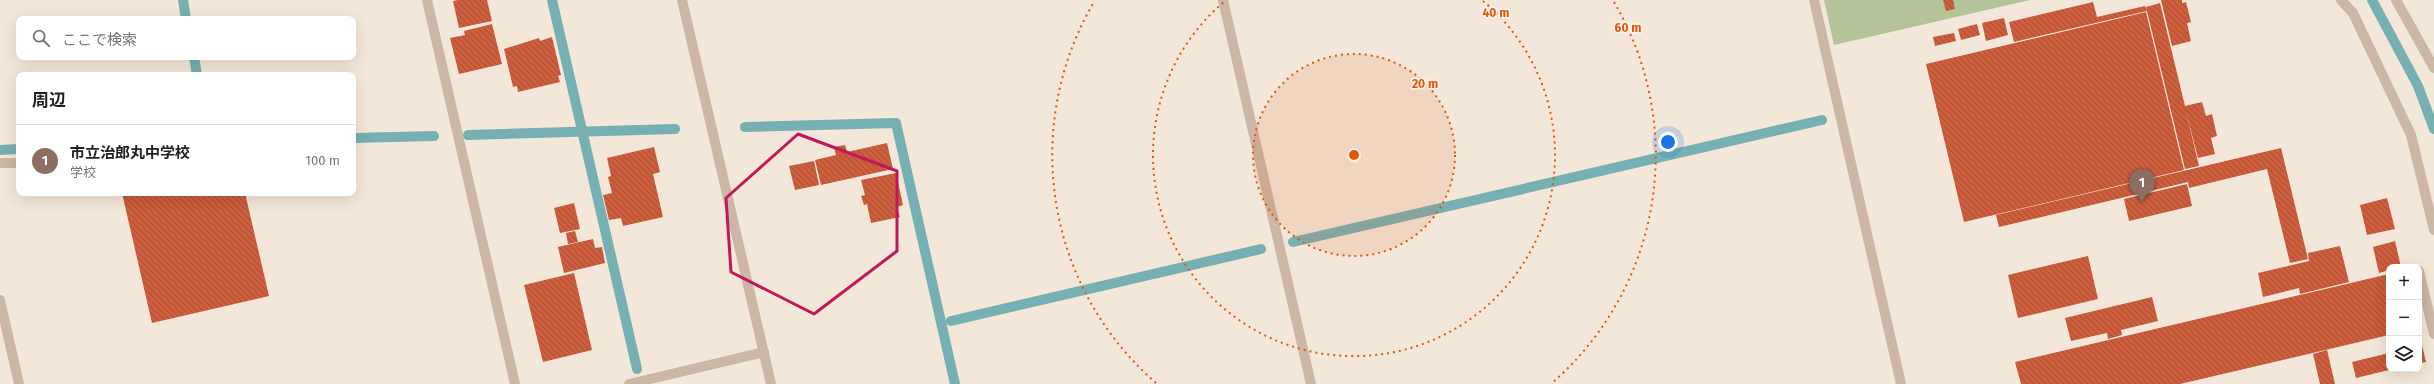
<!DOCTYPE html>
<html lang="ja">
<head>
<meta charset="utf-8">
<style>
  :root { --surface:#fff; --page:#f6f6f6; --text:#202124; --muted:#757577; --line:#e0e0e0; --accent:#1a575b }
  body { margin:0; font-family:"Fira Sans","Noto Sans JP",sans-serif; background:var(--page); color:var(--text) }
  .controls { position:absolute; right:12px; bottom:12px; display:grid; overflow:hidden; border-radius:8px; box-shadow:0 4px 16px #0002 }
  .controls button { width:36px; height:36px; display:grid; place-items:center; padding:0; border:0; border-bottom:1px solid var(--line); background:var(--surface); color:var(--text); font:20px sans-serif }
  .you { position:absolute; left:1668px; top:142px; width:14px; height:14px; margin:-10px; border:3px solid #fff; border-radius:50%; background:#1a73e8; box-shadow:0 0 0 6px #1a73e833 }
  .badge { display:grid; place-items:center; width:26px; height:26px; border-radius:50%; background:var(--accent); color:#fff; font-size:13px; font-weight:700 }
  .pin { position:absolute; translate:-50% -33px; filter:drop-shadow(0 1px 2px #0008) }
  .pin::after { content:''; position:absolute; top:21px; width:14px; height:12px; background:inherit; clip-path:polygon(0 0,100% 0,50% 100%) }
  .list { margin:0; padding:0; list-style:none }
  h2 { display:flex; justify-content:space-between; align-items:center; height:52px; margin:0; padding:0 16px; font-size:17px }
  h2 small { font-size:13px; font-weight:400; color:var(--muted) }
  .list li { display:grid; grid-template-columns:26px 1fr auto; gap:12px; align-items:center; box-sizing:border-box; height:72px; padding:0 16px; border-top:1px solid var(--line) }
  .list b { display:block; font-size:15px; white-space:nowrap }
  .list p { margin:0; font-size:13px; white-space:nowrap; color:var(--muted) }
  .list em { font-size:13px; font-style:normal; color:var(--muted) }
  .icon { flex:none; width:22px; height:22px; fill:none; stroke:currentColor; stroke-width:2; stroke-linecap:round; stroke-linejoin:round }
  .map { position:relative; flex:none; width:2434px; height:384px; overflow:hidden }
  .search { position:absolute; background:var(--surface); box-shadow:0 4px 16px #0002; left:16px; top:16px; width:340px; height:44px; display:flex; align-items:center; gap:10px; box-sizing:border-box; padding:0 14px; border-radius:8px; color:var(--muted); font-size:15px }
  .panel { position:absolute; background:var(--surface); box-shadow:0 4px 16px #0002; left:16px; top:72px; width:340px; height:124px; border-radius:8px }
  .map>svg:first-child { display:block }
</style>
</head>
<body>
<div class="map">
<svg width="2434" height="384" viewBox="0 0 2434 384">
  <defs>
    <pattern id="building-back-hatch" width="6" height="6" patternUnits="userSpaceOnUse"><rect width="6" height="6" fill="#cd5e3d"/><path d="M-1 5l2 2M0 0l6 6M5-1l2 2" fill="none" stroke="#a74e33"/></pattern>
  </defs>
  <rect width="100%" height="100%" fill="#f3e7d9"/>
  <polygon fill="#b5c399" points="1824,0 2030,0 1834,45"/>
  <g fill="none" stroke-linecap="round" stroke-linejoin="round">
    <g stroke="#77b0b2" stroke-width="10">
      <polyline points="183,0 186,19"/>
      <polyline points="552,0 637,369"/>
      <polyline points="2372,0 2418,86 2434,129"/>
      <polyline points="194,57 197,75"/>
      <polyline points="745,127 896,123 955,384"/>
      <polyline points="468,135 675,129"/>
      <polyline points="353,138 434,136"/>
      <polyline points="0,150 19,149"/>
      <polyline points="1293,242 1822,120"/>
      <polyline points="951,321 1261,249"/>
    </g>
  </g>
  <g fill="url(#building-back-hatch)">
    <polygon points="458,0 487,0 492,21 459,28 453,1"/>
    <polygon points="1943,0 1953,0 1955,9 1946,11"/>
    <polygon points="2161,0 2182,0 2182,3 2186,2 2191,22 2187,23 2191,41 2172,46"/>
    <polygon points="2093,2 2097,17 2145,6 2147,11 2014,42 2009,22"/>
    <polygon points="2160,3 2185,106 2202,102 2206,116 2212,114 2217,136 2211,138 2215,154 2198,158 2186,111 2199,166 2185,169 2146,7"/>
    <polygon points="2146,12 2184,170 1964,222 1926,64"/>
    <polygon points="2004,18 2008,35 1986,41 1982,23"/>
    <polygon points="492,24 502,64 459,74 450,38 465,35 464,31"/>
    <polygon points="1977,24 1980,35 1961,40 1958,29"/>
    <polygon points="1954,33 1956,41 1935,46 1933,37"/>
    <polygon points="552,37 561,75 558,76 560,82 518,92 517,86 513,87 504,49 539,38 540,41"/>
    <polygon points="887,143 893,169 821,185 815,160 836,155 834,147 845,145 847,152"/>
    <polygon points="654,147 660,172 653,174 663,217 623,226 621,218 609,220 603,195 612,193 608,177 611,176 607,158"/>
    <polygon points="2281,148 2308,259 2290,263 2267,169 2189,188 2188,182 1999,227 1996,215"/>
    <polygon points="814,161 819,185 795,190 789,166"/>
    <polygon points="896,173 903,205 897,207 900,217 871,223 867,204 864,205 861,196 865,195 861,180"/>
    <polygon points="2187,184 2192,206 2129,221 2124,199"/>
    <polygon points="122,193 245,193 269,296 152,323"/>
    <polygon points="2387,198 2395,229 2367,235 2360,205"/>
    <polygon points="574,203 580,229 560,233 554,208"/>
    <polygon points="575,231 578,242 568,244 566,233"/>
    <polygon points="593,239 595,248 602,247 605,263 564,273 558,247"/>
    <polygon points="2395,241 2401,267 2389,267 2389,270 2379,273 2373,247"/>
    <polygon points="2340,246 2349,282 2300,294 2299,288 2263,297 2258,273 2309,261 2308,253"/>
    <polygon points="2088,256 2098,299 2018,318 2008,275"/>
    <polygon points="574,273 592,350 543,362 524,285"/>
    <polygon points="2389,274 2389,335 2180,384 2021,384 2015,362"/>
    <polygon points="2152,297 2158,321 2121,330 2122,335 2108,339 2107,333 2071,341 2065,318"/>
    <polygon points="2422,345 2426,362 2419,363 2419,346"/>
    <polygon points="2327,350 2335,384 2320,384 2313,354"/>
    <polygon points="2389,353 2389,370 2356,378 2352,362"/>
  </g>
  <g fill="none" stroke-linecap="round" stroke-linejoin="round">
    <polyline stroke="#ccb6a5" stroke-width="10" points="2419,271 2434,334"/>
    <g stroke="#ccb6a5" stroke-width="10">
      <polyline points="427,0 515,384"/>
      <polyline points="1223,0 1311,384"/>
      <polyline points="1814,0 1901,384"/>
      <polyline points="2341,0 2353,13 2411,135 2434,230"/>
      <polyline points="2396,0 2434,68"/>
      <polyline points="0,163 19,163"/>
      <polyline points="0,300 19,384"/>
      <polyline points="629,384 764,352"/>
    </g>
    <polyline stroke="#ccb6a5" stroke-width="10" points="682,0 771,384"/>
  </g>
  <path fill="none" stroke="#c2185b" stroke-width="3" stroke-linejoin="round" d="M798,134L897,171V251L814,314L731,272L726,198Z"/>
  <circle cx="1354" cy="155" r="101" fill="#df570d" fill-opacity=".12"/>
  <g fill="none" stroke="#df570d" stroke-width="2" stroke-dasharray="2 4">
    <circle cx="1354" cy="155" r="101"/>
    <path d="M1483 1A201 201 0 1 1 1225 1"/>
    <path d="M1156 383A302 302 0 0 1 1094 2M1614 2A302 302 0 0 1 1552 383"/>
  </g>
  <circle cx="1354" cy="155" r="6" fill="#df570d" stroke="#faf1e6" stroke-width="2"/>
  <g font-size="12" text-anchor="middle" font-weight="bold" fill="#df570d" stroke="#faf1e6" stroke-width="3.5" stroke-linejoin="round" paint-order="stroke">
    <text x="1496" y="17">40 m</text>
    <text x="1628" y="32">60 m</text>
    <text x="1425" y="88">20 m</text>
  </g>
</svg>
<div class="controls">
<button>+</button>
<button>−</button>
<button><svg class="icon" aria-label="layers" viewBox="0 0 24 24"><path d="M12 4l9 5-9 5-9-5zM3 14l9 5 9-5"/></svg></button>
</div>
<div class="you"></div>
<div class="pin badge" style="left:2142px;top:202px;background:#8d6e63">1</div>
<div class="search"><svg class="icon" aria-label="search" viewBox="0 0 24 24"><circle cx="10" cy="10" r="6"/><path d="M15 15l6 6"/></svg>ここで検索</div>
<section class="panel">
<h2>周辺<small></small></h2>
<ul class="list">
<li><span class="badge" style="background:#8d6e63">1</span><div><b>市立治郎丸中学校</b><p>学校</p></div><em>100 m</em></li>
</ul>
</section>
</div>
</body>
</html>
